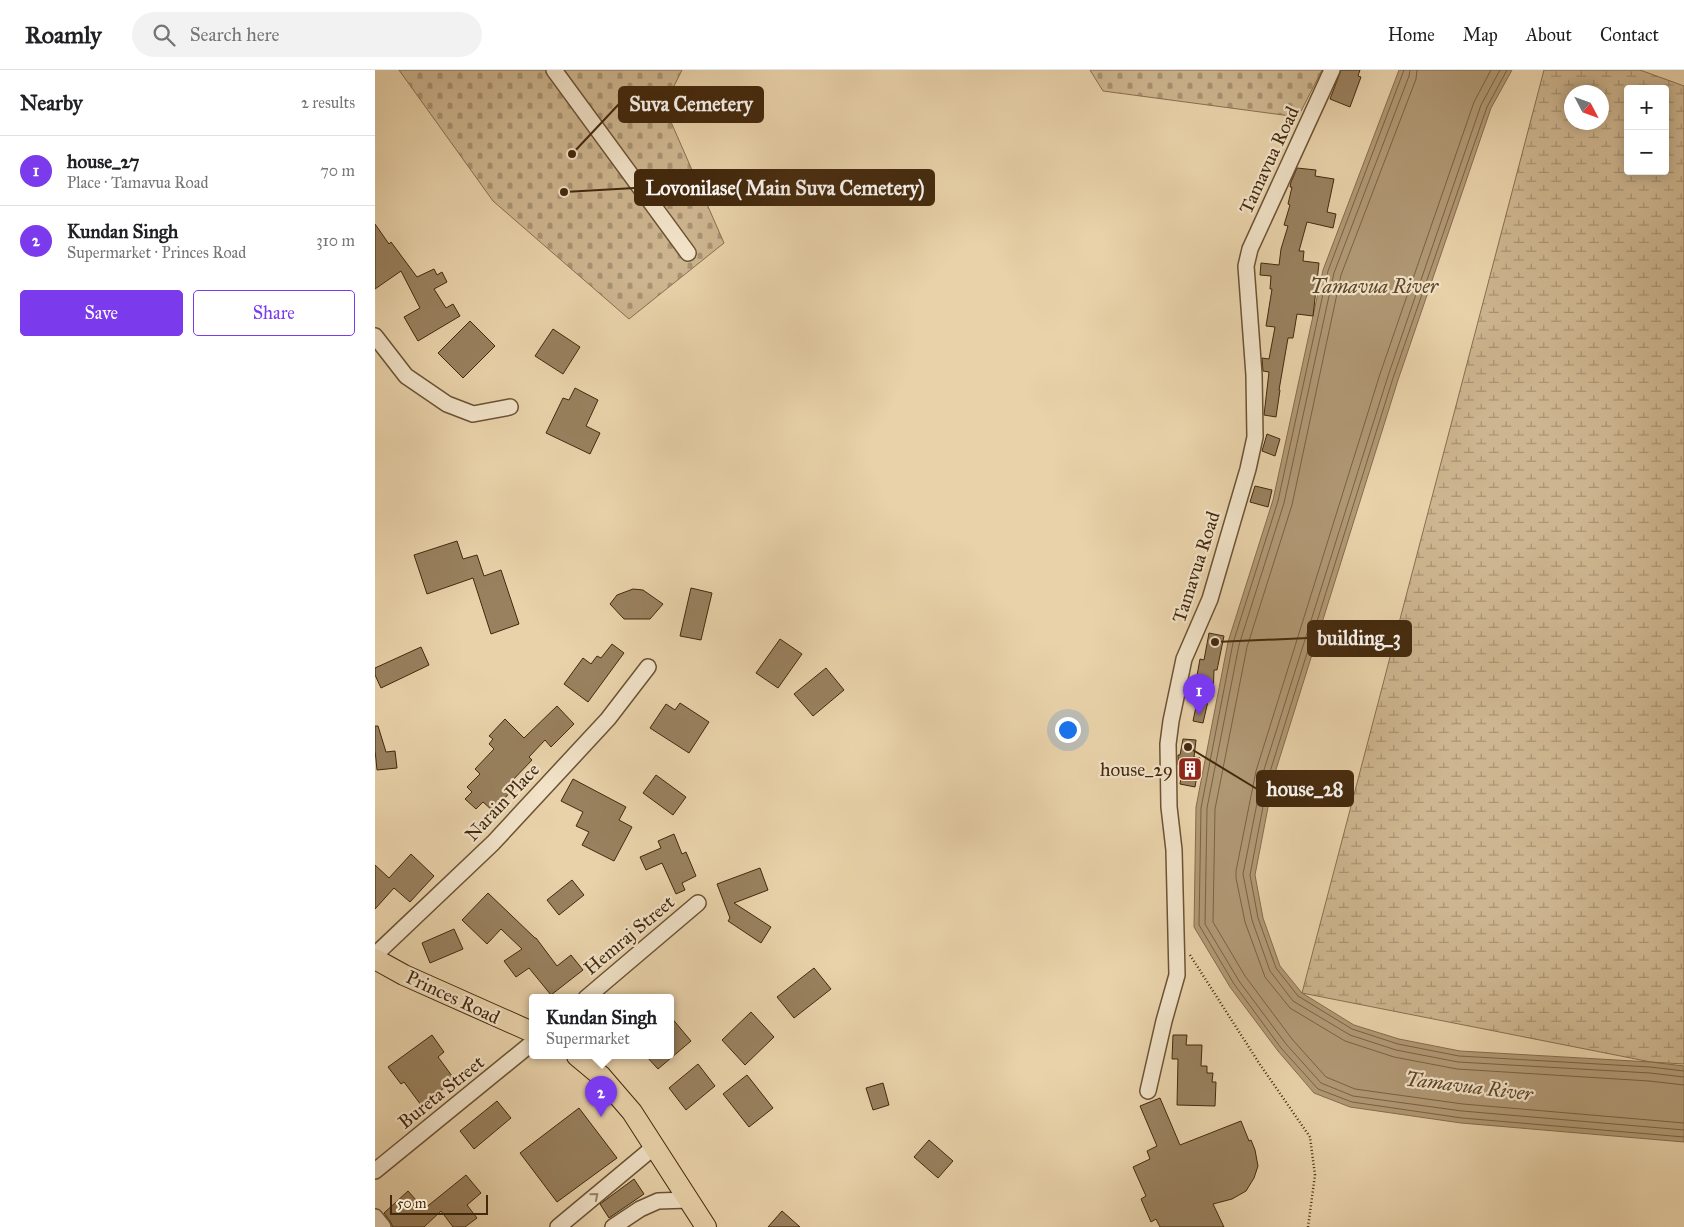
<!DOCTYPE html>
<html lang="en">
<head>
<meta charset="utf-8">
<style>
  :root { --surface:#fff; --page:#f2f2f2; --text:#202124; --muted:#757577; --line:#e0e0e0; --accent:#7c3aed }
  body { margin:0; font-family:"IM FELL Great Primer",serif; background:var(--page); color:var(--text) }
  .controls { position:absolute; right:15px; top:15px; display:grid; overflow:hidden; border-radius:5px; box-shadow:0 2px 12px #0003 }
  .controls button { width:45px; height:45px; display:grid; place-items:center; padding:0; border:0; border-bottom:1px solid var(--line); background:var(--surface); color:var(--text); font:25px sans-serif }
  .compass { position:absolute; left:1189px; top:15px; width:45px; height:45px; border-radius:50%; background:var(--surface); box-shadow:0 2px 12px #0003; rotate:131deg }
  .scale { position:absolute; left:15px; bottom:12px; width:98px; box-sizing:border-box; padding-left:5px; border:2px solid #43290d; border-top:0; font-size:14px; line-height:18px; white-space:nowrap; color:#43290d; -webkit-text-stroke:4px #f1e2c8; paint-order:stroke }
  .you { position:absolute; left:692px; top:659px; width:18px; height:18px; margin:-12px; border:4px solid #fff; border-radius:50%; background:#1a73e8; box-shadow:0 0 0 8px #1a73e833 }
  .badge { display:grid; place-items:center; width:32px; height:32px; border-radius:50%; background:var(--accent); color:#fff; font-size:16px; font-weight:700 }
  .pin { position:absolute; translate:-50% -41px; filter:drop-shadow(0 1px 2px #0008) }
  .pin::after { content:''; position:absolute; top:26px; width:18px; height:15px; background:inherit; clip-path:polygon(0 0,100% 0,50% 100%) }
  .popup { position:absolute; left:154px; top:924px; width:145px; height:65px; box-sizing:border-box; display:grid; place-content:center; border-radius:5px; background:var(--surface); filter:drop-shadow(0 1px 4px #0005); font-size:16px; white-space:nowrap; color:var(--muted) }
  .popup b { font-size:19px; color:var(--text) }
  .popup::after { content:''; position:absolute; left:50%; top:100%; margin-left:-10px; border:10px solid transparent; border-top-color:var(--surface) }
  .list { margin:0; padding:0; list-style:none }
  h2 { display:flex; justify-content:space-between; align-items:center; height:65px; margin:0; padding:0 20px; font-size:21px }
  h2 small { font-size:16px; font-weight:400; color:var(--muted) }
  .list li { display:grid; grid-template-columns:32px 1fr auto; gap:15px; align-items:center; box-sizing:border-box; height:70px; padding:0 20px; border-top:1px solid var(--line) }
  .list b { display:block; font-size:19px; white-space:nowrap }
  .list p { margin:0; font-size:16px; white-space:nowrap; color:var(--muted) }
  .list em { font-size:16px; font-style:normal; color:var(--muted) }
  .actions { display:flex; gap:10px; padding:15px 20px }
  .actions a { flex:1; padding:11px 0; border:1px solid var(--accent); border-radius:5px; text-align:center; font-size:18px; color:var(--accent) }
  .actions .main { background:var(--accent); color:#fff }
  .icon { flex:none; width:28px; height:28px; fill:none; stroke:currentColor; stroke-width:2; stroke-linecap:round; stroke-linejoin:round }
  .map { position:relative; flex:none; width:1309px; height:1157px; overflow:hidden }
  header { display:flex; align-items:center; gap:30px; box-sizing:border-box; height:70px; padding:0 25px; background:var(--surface); border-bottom:1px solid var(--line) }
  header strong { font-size:24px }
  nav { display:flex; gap:28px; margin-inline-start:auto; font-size:18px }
  .search { width:350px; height:45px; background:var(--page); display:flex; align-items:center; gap:12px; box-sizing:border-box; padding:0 18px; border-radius:28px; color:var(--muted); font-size:19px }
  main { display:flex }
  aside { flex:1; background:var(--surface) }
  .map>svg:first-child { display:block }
</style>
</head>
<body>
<header>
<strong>Roamly</strong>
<div class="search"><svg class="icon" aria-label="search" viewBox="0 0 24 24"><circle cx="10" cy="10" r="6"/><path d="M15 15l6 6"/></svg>Search here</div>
<nav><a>Home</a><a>Map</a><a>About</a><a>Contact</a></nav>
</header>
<main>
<aside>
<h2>Nearby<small>2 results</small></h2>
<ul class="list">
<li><span class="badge">1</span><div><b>house_27</b><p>Place · Tamavua Road</p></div><em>70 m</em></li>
<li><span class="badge">2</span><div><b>Kundan Singh</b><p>Supermarket · Princes Road</p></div><em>310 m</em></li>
</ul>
<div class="actions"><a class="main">Save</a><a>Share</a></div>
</aside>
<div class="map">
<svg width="1309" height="1157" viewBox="0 0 1309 1157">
  <defs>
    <pattern id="wetland-marsh" width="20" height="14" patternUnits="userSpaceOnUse" patternTransform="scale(1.25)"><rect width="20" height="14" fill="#cdb58f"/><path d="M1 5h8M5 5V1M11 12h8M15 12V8" fill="none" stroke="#a89373"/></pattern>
    <pattern id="cemetery-stones" width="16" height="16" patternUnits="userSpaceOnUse" patternTransform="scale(1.25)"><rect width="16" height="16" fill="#cdb58f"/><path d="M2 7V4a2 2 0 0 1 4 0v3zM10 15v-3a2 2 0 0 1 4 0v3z" fill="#a89373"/></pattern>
  </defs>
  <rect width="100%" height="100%" fill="#e9d2aa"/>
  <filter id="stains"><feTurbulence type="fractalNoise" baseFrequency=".004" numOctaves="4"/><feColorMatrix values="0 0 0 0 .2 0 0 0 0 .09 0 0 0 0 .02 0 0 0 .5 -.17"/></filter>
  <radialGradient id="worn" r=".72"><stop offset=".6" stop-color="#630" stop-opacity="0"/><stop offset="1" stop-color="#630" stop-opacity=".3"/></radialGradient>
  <path fill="url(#wetland-marsh)" stroke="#886f4e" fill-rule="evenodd" d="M1169,0H1265L1309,16V994L1276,992L927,923ZM1253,19H1290V101H1253ZM1196,22H1226V52H1196Z"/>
  <g fill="url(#cemetery-stones)" stroke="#886f4e">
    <polygon points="24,0 307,0 289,36 349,173 254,249 118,131"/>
    <polygon points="715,0 947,0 923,47 728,21"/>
  </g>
  <polygon fill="#b19975" stroke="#856c4b" points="1024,0 1137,0 1116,38 1023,310 899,706 880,805 888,848 905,896 927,923 979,955 1024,969 1085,981 1276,992 1309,996 1309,1072 1086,1053 975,1037 939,1023 903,981 855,917 819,857 821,737 853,572 898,430 948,200"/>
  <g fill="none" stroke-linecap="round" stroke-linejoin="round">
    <g stroke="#7a6141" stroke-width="1">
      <polyline points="1029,0 953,201 903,431 858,573 826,738 824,855 859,914 906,978 943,1019 977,1032 1087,1048 1309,1067"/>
      <polyline points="1035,0 1034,6 959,203 909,433 864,575 832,738 830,854 864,911 911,974 946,1013 978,1026 1087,1041 1309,1060"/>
      <polyline points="1042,0 1041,9 966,205 917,435 872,577 840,739 838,852 870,906 917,969 951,1007 980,1019 1088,1034 1309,1053"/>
      <polyline points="1116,0 1099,32 1005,304 881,701 861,801 861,808 870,852 890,907 915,938 970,971 1019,987 1082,999 1274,1011 1309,1015"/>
      <polyline points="1125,0 1106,35 1013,306 888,703 868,804 877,850 895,901 918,931 975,965 1021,980 1083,992 1275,1003 1309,1007"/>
      <polyline points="1132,0 1112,37 1018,308 894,705 875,805 883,848 901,898 923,926 977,959 1023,974 1084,986 1275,997 1309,1001"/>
    </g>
  </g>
  <g fill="#99815f" stroke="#43290d">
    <polygon points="966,0 985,0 983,6 986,7 975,37 955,29"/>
    <polygon points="922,98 941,100 940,106 959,109 952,142 961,144 958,158 932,152 924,181 929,181 928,191 944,193 938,246 922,244 918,268 913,268 904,320 905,320 901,347 889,345 894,302 888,301 887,288 894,289 900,257 891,256 897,219 895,219 896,206 885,205 886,193 904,195 906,179 913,156 909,155 915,135 913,134 917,117 915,117 916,112"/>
    <polygon points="0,154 14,174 16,172 42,207 59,199 62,205 67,202 72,212 59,219 71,238 78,234 85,246 43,271 29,247 45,238 26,201 0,219"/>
    <polygon points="95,251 120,276 88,308 63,283"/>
    <polygon points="178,259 205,277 188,304 160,286"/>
    <polygon points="200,318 223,330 211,356 225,363 215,384 171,363 188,328 194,330"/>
    <polygon points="892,364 905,369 900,386 887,381"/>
    <polygon points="880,416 897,420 893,437 875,432"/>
    <polygon points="82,471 88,489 102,485 109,506 126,500 144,554 116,564 98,508 52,524 39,485"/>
    <polygon points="316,518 337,523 326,570 305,566"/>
    <polygon points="258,519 268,520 288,534 275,549 249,549 235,534 242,525"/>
    <polygon points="834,563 849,566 842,600 839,600 838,627 834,627 828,653 818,651 823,627 820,627 821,611 825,589 829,590"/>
    <polygon points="405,569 427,584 403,618 381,603"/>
    <polygon points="237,574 249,583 213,632 189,614 208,588 216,594 222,586 226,588"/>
    <polygon points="46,577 54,595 6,618 0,605 0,598"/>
    <polygon points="451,598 469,620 438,646 419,624"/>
    <polygon points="305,633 334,652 314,683 275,658 291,634 300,640"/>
    <polygon points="182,636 199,654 176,677 170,670 154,687 157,690 135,713 140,717 118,741 108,732 101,739 90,729 97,722 92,717 105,704 100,699 119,679 114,674 118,669 114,666 130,649 149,668"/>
    <polygon points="0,656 3,656 11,682 20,681 22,698 2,700 0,680"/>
    <polygon points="808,669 821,670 819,687 825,688 820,717 805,714 808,695 803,695 803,685 805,685"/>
    <polygon points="281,705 311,727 298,745 268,723"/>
    <polygon points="198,709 251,737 244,750 257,757 239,791 207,775 214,762 201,756 208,742 186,731"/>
    <polygon points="299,764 307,784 311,782 321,806 307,813 310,820 301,824 287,793 271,800 265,787 286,778 283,771"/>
    <polygon points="36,784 59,806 35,832 19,818 0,839 0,795 14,808"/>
    <polygon points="385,798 393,820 359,833 396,857 386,873 353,851 355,848 342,814"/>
    <polygon points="197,810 209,825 184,845 172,830"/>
    <polygon points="113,823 160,868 161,868 182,896 196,885 208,900 176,925 154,898 141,907 129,891 147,879 126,859 112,874 87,850"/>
    <polygon points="79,859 88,879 55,893 47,873"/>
    <polygon points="439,898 456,919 419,948 402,927"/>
    <polygon points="376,942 399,967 370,995 347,970"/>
    <polygon points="295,946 316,971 283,999 271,986 295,986"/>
    <polygon points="57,965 69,982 63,987 80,1010 46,1035 29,1012 26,1014 13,997"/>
    <polygon points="798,965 812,965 811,975 827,975 826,996 832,996 832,1003 838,1003 837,1012 841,1012 840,1036 802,1035 803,989 797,989"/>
    <polygon points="323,994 340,1016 311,1040 294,1018"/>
    <polygon points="372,1005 398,1038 374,1057 348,1024"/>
    <polygon points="508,1013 514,1035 498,1040 491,1018"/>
    <polygon points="785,1028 805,1075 866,1051 874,1071 876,1070 880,1080 883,1096 879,1108 871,1121 857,1129 838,1134 849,1157 785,1157 781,1149 776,1152 766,1129 771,1126 758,1097 775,1089 772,1081 782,1076 765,1036"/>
    <polygon points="122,1031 136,1048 99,1079 85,1061"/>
    <polygon points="204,1038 242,1088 182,1132 145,1083"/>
    <polygon points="554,1070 578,1091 563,1108 539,1087"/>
    <polygon points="91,1105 106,1123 92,1135 102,1148 90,1157 78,1157 66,1141 49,1157 18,1157 15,1151 9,1143 33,1121 49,1139"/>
    <polygon points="259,1109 269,1124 234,1148 225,1134"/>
    <polygon points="407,1141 425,1157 393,1157"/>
  </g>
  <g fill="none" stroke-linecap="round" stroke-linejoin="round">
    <defs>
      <g id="minor">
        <polyline points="179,0 313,183"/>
        <polyline points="0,266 31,306 72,334 98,344 135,337"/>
        <polyline points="0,885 118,773 233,649 273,597"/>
        <polyline points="211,928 323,833"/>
        <polyline points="773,1021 789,951 802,905 799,780 794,737 793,674 796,651 809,589 835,529 873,399 880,367 879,305 871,196 875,179 957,0"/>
        <polyline points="0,1101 157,973"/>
        <polyline points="0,1147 8,1157"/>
        <polyline points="183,1157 279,1077"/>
        <polyline points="238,1157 265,1139 283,1131 313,1130"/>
      </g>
      <g id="major">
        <polyline points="0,889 29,905 157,962"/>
        <polyline points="202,986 226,1006 257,1042 331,1157"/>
      </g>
    </defs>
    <use href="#minor" stroke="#6c5334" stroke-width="18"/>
    <use href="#major" stroke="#43290d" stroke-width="22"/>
    <polyline stroke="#43290d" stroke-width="2.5" stroke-dasharray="1 2.5" stroke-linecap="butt" points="815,885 884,993 935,1067 940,1105 933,1157"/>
    <use href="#minor" stroke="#f1e2c8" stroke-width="15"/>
    <use href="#major" stroke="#e9d2aa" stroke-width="20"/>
  </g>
  <defs><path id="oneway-chevron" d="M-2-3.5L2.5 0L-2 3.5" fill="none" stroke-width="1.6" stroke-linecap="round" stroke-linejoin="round" transform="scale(1.25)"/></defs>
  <use stroke="#9a866a" href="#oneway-chevron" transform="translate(220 1126) rotate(-40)"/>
  <defs>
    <symbol id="building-square" viewBox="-11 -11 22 22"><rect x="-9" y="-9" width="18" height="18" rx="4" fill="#8f2418" stroke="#f1e2c8"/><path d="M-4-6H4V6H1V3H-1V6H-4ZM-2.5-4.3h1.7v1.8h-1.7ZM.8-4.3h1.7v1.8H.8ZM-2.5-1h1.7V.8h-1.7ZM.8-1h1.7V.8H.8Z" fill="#fff"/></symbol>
  </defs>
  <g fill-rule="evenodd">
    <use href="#building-square" x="801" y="685" width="28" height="28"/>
  </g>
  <g text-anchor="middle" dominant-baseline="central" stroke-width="4.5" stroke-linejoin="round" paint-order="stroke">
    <g font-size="19" fill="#43290d" stroke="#f1e2c8">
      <text transform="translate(894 90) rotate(-65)">Tamavua Road</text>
      <text transform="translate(821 497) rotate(-72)">Tamavua Road</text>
      <text transform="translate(127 732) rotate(-47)">Narain Place</text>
      <text transform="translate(254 865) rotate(-40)">Hemraj Street</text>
      <text transform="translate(78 927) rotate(25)">Princes Road</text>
      <text transform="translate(66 1022) rotate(-39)">Bureta Street</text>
    </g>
    <g font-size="19" fill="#43290d" stroke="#f1e2c8" text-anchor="end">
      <text x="798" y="699">house_29</text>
    </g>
    <g font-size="20" font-style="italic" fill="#5e4527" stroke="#f1e2c8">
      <text x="999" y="216">Tamavua River</text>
      <text transform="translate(1094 1016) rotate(7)">Tamavua River</text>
    </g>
  </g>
  <path fill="none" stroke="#43290d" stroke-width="2" d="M197 84L244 34M189 122L260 118M840 572L933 568M813 677L882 719"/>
  <g fill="#43290d" stroke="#f1e2c8" stroke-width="2">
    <circle cx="197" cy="84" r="5"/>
    <circle cx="189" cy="122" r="5"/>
    <circle cx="840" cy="572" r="5"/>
    <circle cx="813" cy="677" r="5"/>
  </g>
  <g fill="#43290d" stroke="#43290d" stroke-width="2">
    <rect x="244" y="17" width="144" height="35" rx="5"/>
    <rect x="260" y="100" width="299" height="35" rx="5"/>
    <rect x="933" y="551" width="103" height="35" rx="5"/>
    <rect x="882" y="701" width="96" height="35" rx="5"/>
  </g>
  <g font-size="20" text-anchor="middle" font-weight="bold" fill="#fff">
    <text x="316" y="41">Suva Cemetery</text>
    <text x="410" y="125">Lovonilase( Main Suva Cemetery)</text>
    <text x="984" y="575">building_3</text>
    <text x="930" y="726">house_28</text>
  </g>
  <rect width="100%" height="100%" filter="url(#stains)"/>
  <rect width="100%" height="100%" fill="url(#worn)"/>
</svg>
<div class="controls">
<button>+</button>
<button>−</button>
</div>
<svg class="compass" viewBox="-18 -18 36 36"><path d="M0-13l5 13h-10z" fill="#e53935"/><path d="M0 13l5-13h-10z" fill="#757577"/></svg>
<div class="scale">50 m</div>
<div class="you"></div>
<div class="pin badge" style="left:824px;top:645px">1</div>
<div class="pin badge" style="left:226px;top:1047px">2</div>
<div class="popup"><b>Kundan Singh</b>Supermarket</div>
</div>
</main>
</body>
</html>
